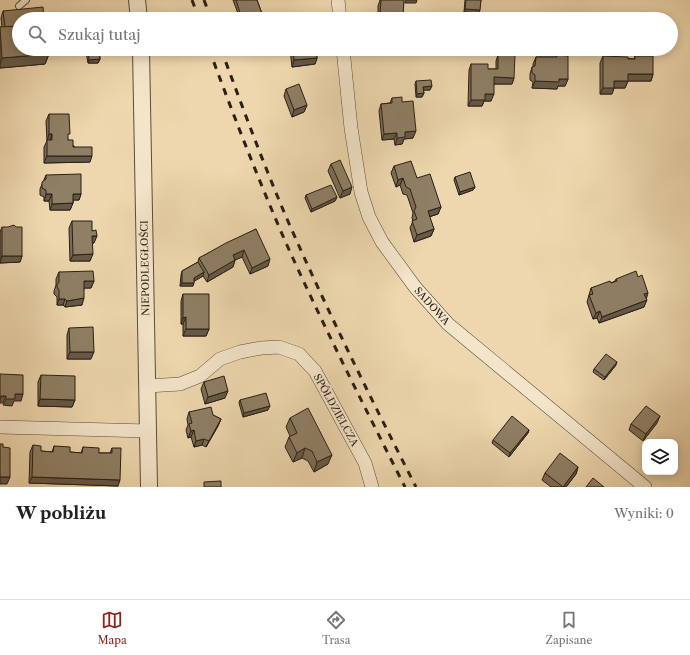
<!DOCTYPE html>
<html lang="pl">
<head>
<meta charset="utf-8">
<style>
  :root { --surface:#fff; --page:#f2f2f2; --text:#202124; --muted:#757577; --line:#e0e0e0; --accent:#8f2418 }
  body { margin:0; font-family:"Libre Caslon Text",serif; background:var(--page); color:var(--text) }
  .controls { position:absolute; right:12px; bottom:12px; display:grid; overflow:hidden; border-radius:8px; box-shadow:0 2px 10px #0003 }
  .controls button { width:36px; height:36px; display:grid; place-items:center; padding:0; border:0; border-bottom:1px solid var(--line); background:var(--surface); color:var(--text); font:20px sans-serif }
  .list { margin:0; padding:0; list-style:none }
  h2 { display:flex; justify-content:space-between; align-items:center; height:52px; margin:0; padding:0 16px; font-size:17px }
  h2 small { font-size:13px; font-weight:400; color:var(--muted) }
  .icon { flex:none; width:22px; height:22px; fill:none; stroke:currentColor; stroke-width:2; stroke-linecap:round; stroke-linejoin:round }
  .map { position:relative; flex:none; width:690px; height:487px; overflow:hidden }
  .search { position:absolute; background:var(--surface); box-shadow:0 2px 10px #0003; left:12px; right:12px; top:12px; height:44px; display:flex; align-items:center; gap:10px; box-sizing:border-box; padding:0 14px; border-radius:22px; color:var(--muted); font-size:15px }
  .sheet { height:112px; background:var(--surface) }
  nav { display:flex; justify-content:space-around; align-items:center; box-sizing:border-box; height:56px; border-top:1px solid var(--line); background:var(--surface); font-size:11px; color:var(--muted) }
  nav a { display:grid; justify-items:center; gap:2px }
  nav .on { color:var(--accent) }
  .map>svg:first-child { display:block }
</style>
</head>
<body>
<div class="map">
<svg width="690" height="487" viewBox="0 0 690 487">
  <rect width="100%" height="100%" fill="#eed7ae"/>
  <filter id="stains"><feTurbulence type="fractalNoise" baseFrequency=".005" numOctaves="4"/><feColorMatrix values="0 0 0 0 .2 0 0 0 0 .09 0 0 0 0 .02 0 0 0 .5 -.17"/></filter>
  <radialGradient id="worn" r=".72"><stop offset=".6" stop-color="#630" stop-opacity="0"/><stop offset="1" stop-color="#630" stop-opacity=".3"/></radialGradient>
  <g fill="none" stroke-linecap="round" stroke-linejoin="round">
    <defs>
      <polyline id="service" points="19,6 26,0"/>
      <g id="minor">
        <polyline points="338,0 340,19"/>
        <polyline points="343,49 351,128 361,192 369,217 382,242 415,287 448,324 645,487"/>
        <polyline points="147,386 180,384 200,376 220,359 240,352 261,348 279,347 299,354 315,371 365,463 372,487"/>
        <polyline points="0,427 148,431"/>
      </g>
      <g id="tertiary">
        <polyline points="137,0 139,19"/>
        <polyline points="141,49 149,487"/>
      </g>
    </defs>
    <use href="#service" stroke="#5a4d3c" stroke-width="8"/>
    <use href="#minor" stroke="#5a4d3c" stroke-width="14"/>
    <use href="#tertiary" stroke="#5a4d3c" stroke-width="18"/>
    <use href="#service" stroke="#f4e5ca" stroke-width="6"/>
    <use href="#minor" stroke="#f4e5ca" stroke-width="13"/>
    <use href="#tertiary" stroke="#f4e5ca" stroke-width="16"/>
    <g stroke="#281f16" stroke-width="3" stroke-dasharray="7 7" stroke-linecap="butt">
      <polyline points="192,0 199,19"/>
      <polyline points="204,0 211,19"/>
      <path d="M209,49C233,114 258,179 286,243C323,325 364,406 405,487"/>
      <path d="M221,49C242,106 263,163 287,219C327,310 371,399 416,487"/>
    </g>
  </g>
  <g fill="#7b6d57" stroke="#281f16">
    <polygon points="233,0 257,0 264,19 240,19"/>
    <polygon points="380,0 404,0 402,19 378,19 378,6"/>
    <polygon points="465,0 481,0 479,13 464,12"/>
    <polygon points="3,11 44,19 49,54 45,64 0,68 0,27 2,27 1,18"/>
    <polygon points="87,49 99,49 100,59 98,63 88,63 86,52"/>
    <polygon points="290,49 316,49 317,58 315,64 292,67"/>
    <polygon points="498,55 514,78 512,84 494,84 491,101 484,101 482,106 468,106 469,70 471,64 488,69 496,69 496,61"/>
    <polygon points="557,55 568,79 565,86 558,86 557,89 532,88 533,82 530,80 530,74 532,67 533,67 533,64 536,57 556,57"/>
    <polygon points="603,56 634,59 635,56 653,74 651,81 628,81 625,88 614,88 612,94 600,94 600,63"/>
    <polygon points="416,81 430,90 423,90 424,93 422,97 416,97 415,84"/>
    <polygon points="286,89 307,105 304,112 292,117 284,96"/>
    <polygon points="392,98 402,102 413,138 404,139 402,144 395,145 394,139 382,140 379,111 381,104 390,103"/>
    <polygon points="49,114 68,139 68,140 90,162 44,163 44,147 47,141 46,121"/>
    <polygon points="331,164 350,194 340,198 328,171"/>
    <polygon points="394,166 417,178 441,207 438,214 429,217 434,229 431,236 414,242 410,228 413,221 412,218 413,213 407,195 403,194 400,185 396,187 391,173"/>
    <polygon points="46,175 81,194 79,200 73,200 73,203 70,210 50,210 49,201 44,201 44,197 40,195 40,189"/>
    <polygon points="455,177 475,187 473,190 459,195 454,180"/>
    <polygon points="306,195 337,197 335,201 311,212 305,198"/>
    <polygon points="72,221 92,231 94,243 92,243 90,261 70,261 69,228"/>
    <polygon points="2,227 22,256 20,262 0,263 0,232"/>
    <polygon points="256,229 268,266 250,274 242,257 235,260 233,267 207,282 203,276 194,281 193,286 180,286 181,275 182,271 198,262 199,258"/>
    <polygon points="59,272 94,281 91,288 84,288 82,305 65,307 63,305 57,305 57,297 54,294 54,291 56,285 56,279"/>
    <polygon points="616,279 646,299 644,307 599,323 597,318 593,319 587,302 591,288 611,283 615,281"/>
    <polygon points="183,294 209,329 206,336 183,336 183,324 181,324 181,301"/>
    <polygon points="69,328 91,359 67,359 67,335"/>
    <polygon points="616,365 604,380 593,372 594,369"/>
    <polygon points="41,375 75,400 72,407 38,406 38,382"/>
    <polygon points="204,382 225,398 205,404 201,389"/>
    <polygon points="240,400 268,410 243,417 239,403"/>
    <polygon points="189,412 213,415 221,419 218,426 206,447 202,445 194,447 191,437 188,438 186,430 188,425 187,419"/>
    <polygon points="290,418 328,464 314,472 308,461 302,458 293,462 285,447 289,437 290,436 286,427"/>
    <polygon points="657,423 643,441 629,430 631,424"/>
    <polygon points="529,430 528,433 509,457 492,443 493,440"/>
    <polygon points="33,445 41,451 52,452 54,446 70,452 81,453 83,447 99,453 110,453 112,448 118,486 29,483 30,452"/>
    <polygon points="578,467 576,474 566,487 551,487 542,480 545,473"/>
  </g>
  <g fill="#645947" stroke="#281f16">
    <polygon points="406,0 417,0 416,3 405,3"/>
    <polygon points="465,9 480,10 479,13 464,12"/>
    <polygon points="380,15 403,16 402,19 379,19"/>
    <polygon points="49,54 45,64 0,68 0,64 2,58"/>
    <polygon points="317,58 315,64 292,67 294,60"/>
    <polygon points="100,59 98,63 88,63 89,60"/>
    <polygon points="628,74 653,74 651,81 625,81"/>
    <polygon points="494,77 514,78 512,84 491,84"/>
    <polygon points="559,79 568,79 565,86 558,86 557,89 532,88 535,81"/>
    <polygon points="614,81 628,81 625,88 614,88 612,94 600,94 603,88"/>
    <polygon points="432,86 430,90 422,90 423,87"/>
    <polygon points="424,93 422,97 416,97 417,94"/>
    <polygon points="485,94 494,94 491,101 484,101 482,106 468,106 471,100"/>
    <polygon points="307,105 304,112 292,117 294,110"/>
    <polygon points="416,131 413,138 404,139 402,144 395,145 397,138 405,132"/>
    <polygon points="397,133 394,139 382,140 384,134"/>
    <polygon points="49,134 52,134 50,141 47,141"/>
    <polygon points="47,156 92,156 90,162 44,163"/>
    <polygon points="403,178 400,185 396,187 398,180"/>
    <polygon points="352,187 350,194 340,198 343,191"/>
    <polygon points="475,187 473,190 459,195 460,192"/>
    <polygon points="46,194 52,194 49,201 44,201"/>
    <polygon points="73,194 81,194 79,200 70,200"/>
    <polygon points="337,197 335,201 311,212 312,209"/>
    <polygon points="73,203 70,210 50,210 52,204"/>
    <polygon points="441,207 438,214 425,218 428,211"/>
    <polygon points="434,229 431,236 414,242 417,235"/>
    <polygon points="92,236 97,236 94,243 90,243"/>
    <polygon points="244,250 242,257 230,262 233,255"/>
    <polygon points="93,254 90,261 70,261 73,255"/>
    <polygon points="2,256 22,256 20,262 0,263"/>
    <polygon points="270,259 268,266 250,274 252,268"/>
    <polygon points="235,260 233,267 207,282 209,275"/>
    <polygon points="204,272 203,276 193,282 194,278"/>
    <polygon points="84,281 94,281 91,288 81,288"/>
    <polygon points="182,283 194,283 193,286 180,286"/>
    <polygon points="648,293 646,300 644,294"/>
    <polygon points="84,298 82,305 65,307 67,301"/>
    <polygon points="59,299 65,299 63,305 57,305"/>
    <polygon points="647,300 644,307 599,323 602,317"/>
    <polygon points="600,311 597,318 593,319 596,313"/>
    <polygon points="186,317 183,324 181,324 183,318"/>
    <polygon points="186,329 209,329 206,336 183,336"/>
    <polygon points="70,352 94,352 91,359 67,359"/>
    <polygon points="617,362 616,365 604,380 605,377"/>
    <polygon points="228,391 225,398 205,404 208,397"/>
    <polygon points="15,394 23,394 21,401 14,401 12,406 3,405 6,399"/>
    <polygon points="1,396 6,396 3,403 0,403 0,398"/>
    <polygon points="40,399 75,400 72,407 38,406"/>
    <polygon points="270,406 268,410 243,417 244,413"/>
    <polygon points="660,416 657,423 643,441 646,434"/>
    <polygon points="221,419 218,426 206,447 209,441"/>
    <polygon points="194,430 191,437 188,438 191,431"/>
    <polygon points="529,430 528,433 509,457 510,453"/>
    <polygon points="204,439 202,445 194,447 196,441"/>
    <polygon points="305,448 302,458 293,462 297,453"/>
    <polygon points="332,455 328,464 314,472 317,462"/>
    <polygon points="578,467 576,474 566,487 563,487"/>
    <polygon points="0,477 10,477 7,484 0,484"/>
    <polygon points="32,477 120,480 118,486 29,483"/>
  </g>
  <g fill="#8f7f65" stroke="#281f16">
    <polygon points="236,0 257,0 264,19 242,19"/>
    <polygon points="381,0 404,0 403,16 380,15"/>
    <polygon points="466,0 481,0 480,10 465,9"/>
    <polygon points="43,7 44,19 19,19 19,26 5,27 3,11"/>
    <polygon points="19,26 19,49 48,49 49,54 2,58 0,27"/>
    <polygon points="88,49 99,49 100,59 89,60"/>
    <polygon points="293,49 316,49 317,58 294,60"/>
    <polygon points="498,55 515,55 514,78 494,77 494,94 485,94 485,100 471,100 471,64 488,64 488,69 498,69"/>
    <polygon points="557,55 568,56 568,79 559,79 559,82 535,81 535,75 532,73 532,67 535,66 536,57 557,57"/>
    <polygon points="603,56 628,57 628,59 635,59 635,56 653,56 653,74 628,74 628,81 614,81 614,88 603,88"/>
    <polygon points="431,80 432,86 423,87 424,93 417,94 416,81"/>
    <polygon points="299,84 307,105 294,110 286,89"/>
    <polygon points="402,97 402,102 413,101 416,131 405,132 405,137 397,138 397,133 384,134 381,104 392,103 392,98"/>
    <polygon points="49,114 69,114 70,134 68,134 68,140 73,140 73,147 92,147 92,156 47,156 47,140 52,140 52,134 49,134"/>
    <polygon points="340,160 352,187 343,191 331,164"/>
    <polygon points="411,161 417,178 430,174 441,207 428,211 434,229 417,235 412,221 417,219 414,211 416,207 410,189 406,187 403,178 398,180 394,166"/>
    <polygon points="470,172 475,187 460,192 455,177"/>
    <polygon points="81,174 81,194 73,194 73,203 52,204 52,194 46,194 46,190 42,188 42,182 46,179 46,175"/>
    <polygon points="331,185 337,197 312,209 306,195"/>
    <polygon points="72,221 92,221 92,231 96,230 97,236 92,236 93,254 73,255"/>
    <polygon points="14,225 16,227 22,227 22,256 2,256 2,227 8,227"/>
    <polygon points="256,229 270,259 252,268 244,250 233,255 235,260 209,275 199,258 226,243"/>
    <polygon points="198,262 204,272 194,278 194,283 182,283 182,271"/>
    <polygon points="93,271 94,281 84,281 84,298 67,301 65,299 59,299 59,290 57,287 57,285 59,282 59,272"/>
    <polygon points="636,271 638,277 642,275 648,293 644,294 647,300 602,317 600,311 596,313 589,295 593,294 591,288 610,281 611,283 617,281 616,279"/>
    <polygon points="183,294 209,294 209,329 186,329 186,317 183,318"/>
    <polygon points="93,327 94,352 70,352 69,328"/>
    <polygon points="606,354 617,362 605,377 594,369"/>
    <polygon points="0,374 23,375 23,394 15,394 15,399 6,399 6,396 1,396 1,398 0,398"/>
    <polygon points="41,375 75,376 75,400 40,399"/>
    <polygon points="224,376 228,391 208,397 204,382"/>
    <polygon points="266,393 270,406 244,413 240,400"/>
    <polygon points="646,406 660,416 646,434 631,424"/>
    <polygon points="211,407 213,415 221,419 209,441 204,439 196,441 194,430 191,431 189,424 192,423 189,412"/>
    <polygon points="308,408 332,455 317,462 312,451 305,448 297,453 289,437 297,433 290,418"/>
    <polygon points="512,416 529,430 510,453 493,440"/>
    <polygon points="0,444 3,444 3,447 10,448 10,477 0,477"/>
    <polygon points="33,445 41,446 41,451 53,452 54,446 70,447 70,452 82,453 83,447 99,448 99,453 112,453 112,448 121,448 120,480 32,477"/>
    <polygon points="560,453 578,467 563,487 545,473"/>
    <polygon points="593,478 604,487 586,487"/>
    <polygon points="221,481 221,487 204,487 204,482"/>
  </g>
  <g text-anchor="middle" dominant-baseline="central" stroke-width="3.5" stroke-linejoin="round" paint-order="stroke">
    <g font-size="10" fill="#281f16" stroke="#f4e5ca">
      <text transform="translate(145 268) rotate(-91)">NIEPODLEGŁOŚCI</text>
      <text transform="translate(432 306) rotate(48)">SADOWA</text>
      <text transform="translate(336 410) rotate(61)">SPÓŁDZIELCZA</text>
    </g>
  </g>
  <rect width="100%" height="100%" filter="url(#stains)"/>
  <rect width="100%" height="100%" fill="url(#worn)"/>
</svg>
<div class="controls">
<button><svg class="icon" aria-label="layers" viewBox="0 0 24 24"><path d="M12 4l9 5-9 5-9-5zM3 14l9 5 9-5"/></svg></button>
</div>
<div class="search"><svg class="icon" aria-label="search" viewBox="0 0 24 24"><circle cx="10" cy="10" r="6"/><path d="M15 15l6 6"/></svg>Szukaj tutaj</div>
</div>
<section class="sheet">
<h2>W pobliżu<small>Wyniki: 0</small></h2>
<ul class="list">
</ul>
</section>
<nav>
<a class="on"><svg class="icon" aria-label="map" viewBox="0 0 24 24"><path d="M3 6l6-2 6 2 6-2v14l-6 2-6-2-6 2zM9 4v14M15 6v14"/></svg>Mapa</a>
<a><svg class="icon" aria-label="directions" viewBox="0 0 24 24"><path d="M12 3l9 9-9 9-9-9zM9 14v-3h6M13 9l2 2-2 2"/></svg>Trasa</a>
<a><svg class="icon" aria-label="saved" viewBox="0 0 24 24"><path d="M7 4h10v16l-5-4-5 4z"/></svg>Zapisane</a>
</nav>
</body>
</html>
